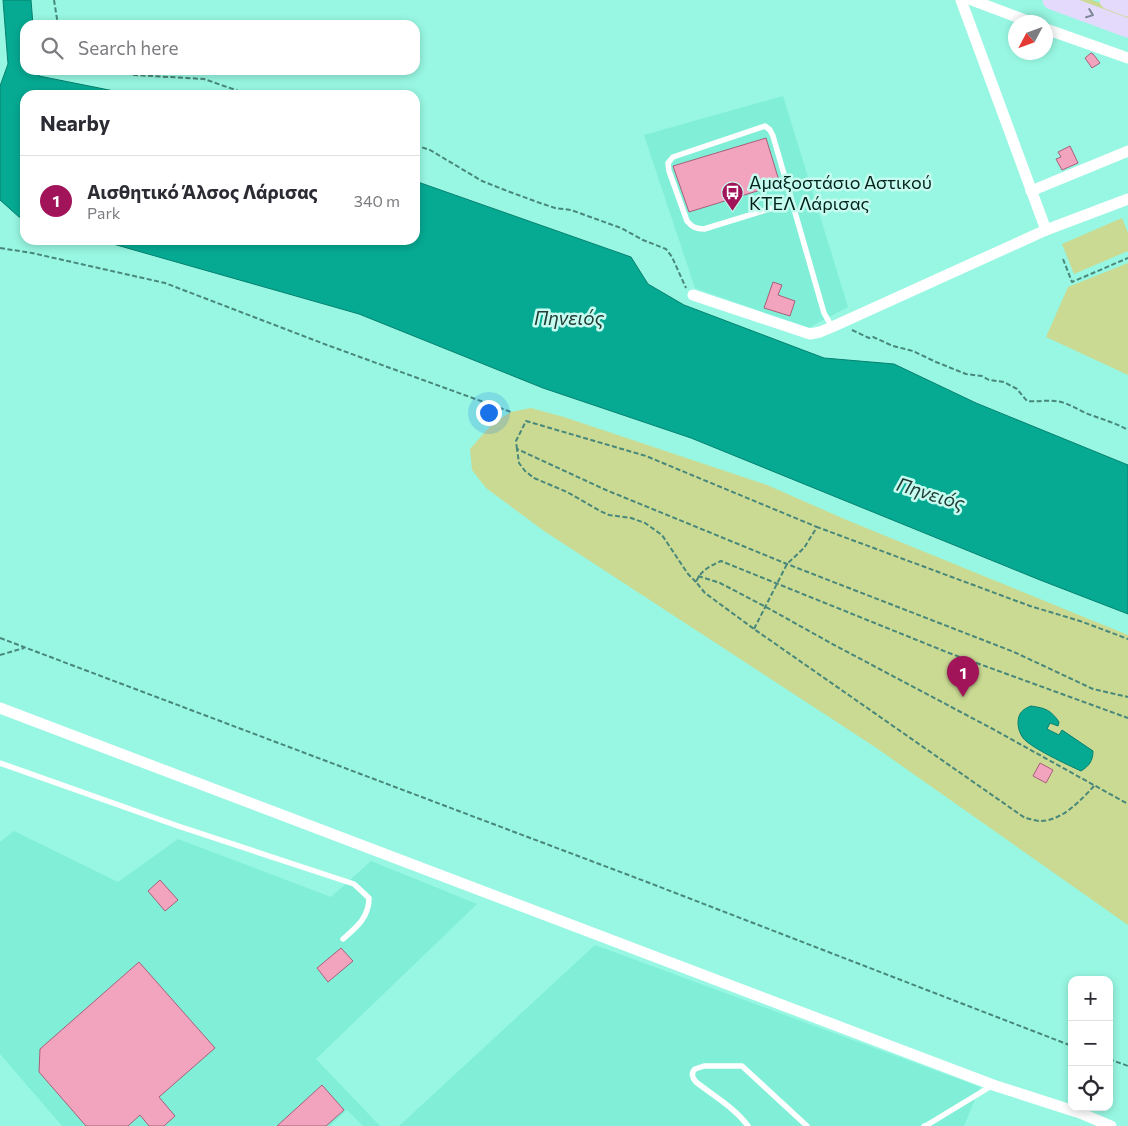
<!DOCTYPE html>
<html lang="en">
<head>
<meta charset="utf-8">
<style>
  :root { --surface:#fff; --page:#f2f2f3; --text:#2b2b33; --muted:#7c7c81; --line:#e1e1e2; --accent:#a2145a }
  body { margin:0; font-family:Commissioner,sans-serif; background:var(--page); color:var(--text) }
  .controls { position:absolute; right:15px; bottom:15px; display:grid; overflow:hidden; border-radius:10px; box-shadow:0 2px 8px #0003 }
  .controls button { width:45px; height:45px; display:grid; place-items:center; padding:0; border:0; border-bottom:1px solid var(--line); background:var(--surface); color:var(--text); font:25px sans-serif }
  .compass { position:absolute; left:1008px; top:15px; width:45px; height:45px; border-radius:50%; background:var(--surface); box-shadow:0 2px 8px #0003; rotate:229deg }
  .you { position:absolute; left:488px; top:412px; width:18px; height:18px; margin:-12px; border:4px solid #fff; border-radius:50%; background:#1a73e8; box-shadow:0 0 0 8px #1a73e833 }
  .badge { display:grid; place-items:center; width:32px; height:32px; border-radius:50%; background:var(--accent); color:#fff; font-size:16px; font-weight:700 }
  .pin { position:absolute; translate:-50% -41px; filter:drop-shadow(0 1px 2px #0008) }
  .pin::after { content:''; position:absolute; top:26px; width:18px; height:15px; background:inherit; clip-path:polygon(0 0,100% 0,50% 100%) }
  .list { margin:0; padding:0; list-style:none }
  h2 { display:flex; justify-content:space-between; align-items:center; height:65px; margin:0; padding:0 20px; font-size:21px }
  h2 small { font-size:16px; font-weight:400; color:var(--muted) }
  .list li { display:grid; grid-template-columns:32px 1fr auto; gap:15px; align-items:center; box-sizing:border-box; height:90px; padding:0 20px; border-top:1px solid var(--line) }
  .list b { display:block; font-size:19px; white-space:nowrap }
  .list p { margin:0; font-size:16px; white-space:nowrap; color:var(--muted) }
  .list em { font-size:16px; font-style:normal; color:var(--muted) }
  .icon { flex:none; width:28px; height:28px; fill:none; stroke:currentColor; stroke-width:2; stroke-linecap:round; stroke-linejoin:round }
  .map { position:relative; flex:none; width:1128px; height:1126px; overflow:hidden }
  .search { position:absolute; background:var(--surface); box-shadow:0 2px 8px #0003; left:20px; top:20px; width:400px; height:55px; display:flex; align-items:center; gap:12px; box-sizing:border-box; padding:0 18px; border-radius:15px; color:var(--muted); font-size:19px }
  .panel { position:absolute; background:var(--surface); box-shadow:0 2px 8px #0003; left:20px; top:90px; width:400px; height:155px; border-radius:15px }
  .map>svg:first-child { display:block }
</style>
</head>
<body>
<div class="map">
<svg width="1128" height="1126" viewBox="0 0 1128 1126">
  <rect width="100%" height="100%" fill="#97f7e2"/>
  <g fill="#81eed7">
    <polygon points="783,96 848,307 808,328 695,288 644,135"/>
    <polygon points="14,831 118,882 178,839 331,897 371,861 477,904 316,1059 380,1126 363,1126 347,1110 330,1126 62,1126 0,1054 0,842"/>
    <polygon points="595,945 980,1087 964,1126 399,1126"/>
  </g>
  <g fill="#cada93">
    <polygon points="1074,0 1092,0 1128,13 1128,20"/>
    <polygon points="1122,218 1128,233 1128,251 1074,274 1062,244"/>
    <polygon points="1128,263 1128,375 1046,337 1068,287"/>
    <polygon points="531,408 564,417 767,485 849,521 1128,635 1128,925 875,747 544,531 486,488 472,470 470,449 493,423 511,412"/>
  </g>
  <g fill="#06aa93" stroke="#05816f">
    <polygon points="3,0 31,0 33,25 25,25 25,70 38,70 39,76 134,95 25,95 25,219 19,217 0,200 0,86 8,64"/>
    <polygon points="415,181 631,257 648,284 684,305 824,358 894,364 976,403 1128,465 1128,614 1040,580 691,438 543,388 359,314 99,240 415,240"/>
    <path d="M1031,706C1045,708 1051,710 1059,722L1058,726L1050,723L1047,729L1059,735L1062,730L1093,751C1093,761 1089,766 1081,771C1068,765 1031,748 1023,738C1020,734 1018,728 1018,723C1018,713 1023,709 1031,706Z"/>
  </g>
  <g fill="#f2a4be" stroke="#a76079">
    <polygon points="1091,53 1093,54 1100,63 1092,68 1085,58"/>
    <polygon points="766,138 780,184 689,212 673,166"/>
    <polygon points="1070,146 1078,163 1062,170 1056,159 1061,157 1058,152"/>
    <polygon points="773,282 782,285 778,295 795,301 790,316 764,308"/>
    <polygon points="1040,763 1053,770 1046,783 1033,776"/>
    <polygon points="160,880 178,900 165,911 148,891"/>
    <polygon points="341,948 353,961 328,982 317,968"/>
    <polygon points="139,962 215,1048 159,1097 175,1116 164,1126 149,1126 140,1115 128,1126 86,1126 39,1072 40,1049"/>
    <polygon points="322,1085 344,1110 326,1126 277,1126"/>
  </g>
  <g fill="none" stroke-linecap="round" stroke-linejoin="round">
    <g stroke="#48877a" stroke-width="2" stroke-dasharray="5 2.5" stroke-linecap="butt">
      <polyline points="54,0 58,25"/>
      <polyline points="111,70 134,75 204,79 250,95"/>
      <polyline points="415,145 430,150 482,181 510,192 540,203 555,208 571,210 621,228 643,240 666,249 672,257 686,288"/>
      <polyline points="0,248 32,253 165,283 327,345 511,412"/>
      <polyline points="1063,259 1072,282 1128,258"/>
      <path d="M852,330L869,338L873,337L893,346L913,351L936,362L966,374L982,376L989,380L1004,382L1017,389L1027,401C1037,402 1046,400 1055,401C1068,402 1079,411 1091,415C1104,420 1116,423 1128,430"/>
      <polyline points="517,449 516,441 526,421 646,456 817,527"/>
      <polyline points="698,576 720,583 766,607 836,646 991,728 1128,804"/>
      <polyline points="696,582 688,574 662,535 645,523 631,518 609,515 600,511 567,492 534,478 525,471 519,463 517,449 606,490 787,564 1014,652 1093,689 1128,697"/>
      <polyline points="754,629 787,564 804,548 817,527 1030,606 1080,621 1128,639"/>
      <polyline points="0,638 647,882 1072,1046"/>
      <polyline points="0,655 24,648"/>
      <path d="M1094,786C1080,801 1063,820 1041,821C1036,821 1030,819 1025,818L754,629L705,593L696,582C701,570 710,566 721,561L949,653L1128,718"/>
      <polyline points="1109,1059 1128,1066"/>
    </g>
    <g stroke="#fff" stroke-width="5.5">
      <path d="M792,202L704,229C696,229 692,227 687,221L669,171L668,163L673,157L765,126L770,130L773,136L824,313L832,327"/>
      <path d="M0,763L178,826L354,884L369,898C369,917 357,927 343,939"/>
      <path d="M748,1126C735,1108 714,1096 696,1082C692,1078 691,1073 695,1069L704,1066H742L807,1126"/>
      <polyline points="924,1126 927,1125 993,1085"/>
    </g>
    <g stroke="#fff" stroke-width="11">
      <polyline points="961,0 1046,230"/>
      <polyline points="972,0 1030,22"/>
      <polyline points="1046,29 1128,58"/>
      <polyline points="1031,191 1128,151"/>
      <polyline points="693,295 810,334 820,332 832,327 1046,230 1128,199"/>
      <polyline points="0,708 993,1085 1080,1113 1111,1126"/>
    </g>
    <g stroke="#e4dafb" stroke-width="19">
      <polyline points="1052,0 1128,28"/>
      <polyline points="1109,0 1128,7"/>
    </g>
  </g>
  <defs><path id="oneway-chevron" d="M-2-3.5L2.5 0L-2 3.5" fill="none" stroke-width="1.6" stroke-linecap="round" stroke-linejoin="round" transform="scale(1.25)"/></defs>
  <use stroke="#7e8797" href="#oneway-chevron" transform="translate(1090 14) rotate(21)"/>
  <defs>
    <symbol id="bus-pin" viewBox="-11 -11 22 30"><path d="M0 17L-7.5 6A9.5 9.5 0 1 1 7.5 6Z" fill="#a2145a" stroke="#c6fcef"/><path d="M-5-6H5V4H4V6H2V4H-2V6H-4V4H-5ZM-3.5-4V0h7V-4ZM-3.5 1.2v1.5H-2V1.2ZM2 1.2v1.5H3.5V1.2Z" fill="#fff"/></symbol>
  </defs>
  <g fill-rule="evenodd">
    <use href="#bus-pin" x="720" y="180" width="25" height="34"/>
  </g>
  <g text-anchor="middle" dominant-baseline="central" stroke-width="5" stroke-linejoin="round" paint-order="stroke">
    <g font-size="18" fill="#02221c" stroke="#c6fcef" text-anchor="start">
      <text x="749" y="182">Αμαξοστάσιο Αστικού<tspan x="749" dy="21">ΚΤΕΛ Λάρισας</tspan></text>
    </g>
    <g font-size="19" font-style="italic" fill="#213d37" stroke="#c6fcef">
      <text x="569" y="317">Πηνειός</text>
      <text transform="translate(931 493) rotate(17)">Πηνειός</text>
    </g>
  </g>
</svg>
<div class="controls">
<button>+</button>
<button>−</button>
<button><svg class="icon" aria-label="locate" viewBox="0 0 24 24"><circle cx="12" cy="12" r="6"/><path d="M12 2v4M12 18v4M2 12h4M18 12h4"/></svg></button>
</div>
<svg class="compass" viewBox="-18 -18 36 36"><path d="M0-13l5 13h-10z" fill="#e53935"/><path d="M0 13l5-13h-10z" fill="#7c7c81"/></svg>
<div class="you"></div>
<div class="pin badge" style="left:963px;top:697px">1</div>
<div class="search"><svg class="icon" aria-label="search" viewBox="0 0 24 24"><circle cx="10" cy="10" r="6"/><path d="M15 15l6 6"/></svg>Search here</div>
<section class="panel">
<h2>Nearby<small></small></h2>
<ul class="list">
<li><span class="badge">1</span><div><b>Αισθητικό Άλσος Λάρισας</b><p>Park</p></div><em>340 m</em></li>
</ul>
</section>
</div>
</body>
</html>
